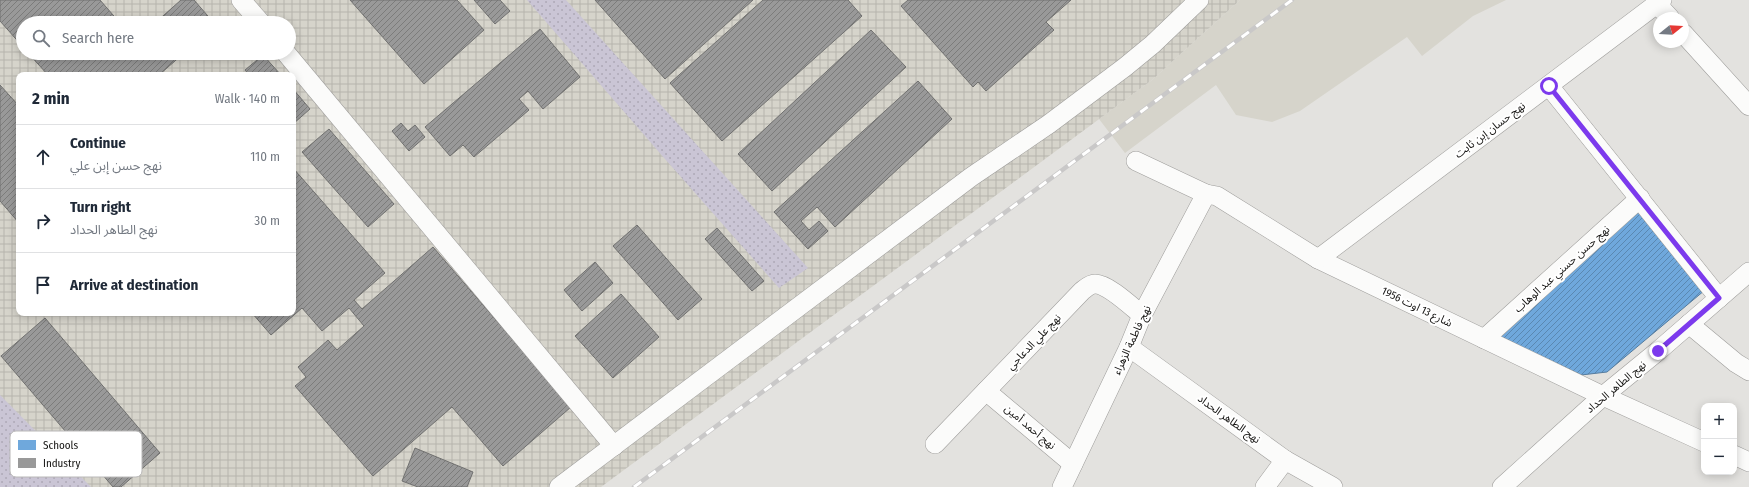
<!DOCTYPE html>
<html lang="en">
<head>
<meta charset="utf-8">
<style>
  :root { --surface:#fff; --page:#f2f2f3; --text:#1f2937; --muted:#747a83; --line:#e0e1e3 }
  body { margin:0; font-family:"Fira Sans Condensed","Noto Sans Arabic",sans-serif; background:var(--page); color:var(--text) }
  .controls { position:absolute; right:12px; bottom:12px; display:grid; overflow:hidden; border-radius:8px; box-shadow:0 2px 10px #0003 }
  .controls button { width:36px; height:36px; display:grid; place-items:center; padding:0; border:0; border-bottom:1px solid var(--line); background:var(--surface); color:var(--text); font:20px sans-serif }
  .compass { position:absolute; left:1653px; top:12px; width:36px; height:36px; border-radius:50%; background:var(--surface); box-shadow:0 2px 10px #0003; rotate:72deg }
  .stop { position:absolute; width:12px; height:12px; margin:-9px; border:3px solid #7c3aed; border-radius:50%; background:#fff }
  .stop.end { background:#7c3aed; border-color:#fff; box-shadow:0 1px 4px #0008 }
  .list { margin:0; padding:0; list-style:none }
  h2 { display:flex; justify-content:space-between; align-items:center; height:52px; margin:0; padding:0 16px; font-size:17px }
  h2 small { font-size:13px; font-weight:400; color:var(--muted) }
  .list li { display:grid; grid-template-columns:26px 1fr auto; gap:12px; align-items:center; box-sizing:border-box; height:64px; padding:0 16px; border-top:1px solid var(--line) }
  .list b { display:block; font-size:15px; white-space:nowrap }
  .list p { margin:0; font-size:13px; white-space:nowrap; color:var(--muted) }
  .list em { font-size:13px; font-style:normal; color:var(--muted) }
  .icon { flex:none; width:22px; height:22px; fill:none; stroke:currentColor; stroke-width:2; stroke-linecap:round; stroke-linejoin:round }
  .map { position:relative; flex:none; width:1749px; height:487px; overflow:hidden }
  .search { position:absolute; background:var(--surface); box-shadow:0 2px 10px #0003; left:16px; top:16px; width:280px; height:44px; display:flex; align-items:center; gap:10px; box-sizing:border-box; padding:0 14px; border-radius:22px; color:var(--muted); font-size:15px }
  .panel { position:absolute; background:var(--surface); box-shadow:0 2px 10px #0003; left:16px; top:72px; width:280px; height:244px; border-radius:8px }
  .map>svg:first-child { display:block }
</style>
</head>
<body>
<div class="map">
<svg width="1749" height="487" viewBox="0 0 1749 487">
  <defs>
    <pattern id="industrial-grid" width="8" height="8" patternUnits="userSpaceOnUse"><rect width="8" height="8" fill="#d6d4cb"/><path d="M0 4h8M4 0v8" fill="none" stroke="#b7b5ad"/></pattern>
    <pattern id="grass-dots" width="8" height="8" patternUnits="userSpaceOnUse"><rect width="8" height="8" fill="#cac5d5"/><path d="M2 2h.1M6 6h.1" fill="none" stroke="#ada8b6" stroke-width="1.8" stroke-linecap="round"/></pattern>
    <pattern id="schools-hatch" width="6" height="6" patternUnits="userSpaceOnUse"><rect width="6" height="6" fill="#6fa8dc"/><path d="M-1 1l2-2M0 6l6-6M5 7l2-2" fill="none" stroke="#5a88b1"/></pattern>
    <pattern id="industry-hatch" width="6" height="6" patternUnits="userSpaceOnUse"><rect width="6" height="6" fill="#999"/><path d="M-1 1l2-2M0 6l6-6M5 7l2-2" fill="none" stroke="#7c7c7b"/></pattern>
  </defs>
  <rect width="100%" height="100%" fill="#e3e2df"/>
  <polygon fill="#d6d4cb" points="1240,0 1506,0 1473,16 1422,56 1407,37 1300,111 1272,122 1236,115 1216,85 1125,153 1099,119 1152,80"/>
  <path fill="url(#industrial-grid)" fill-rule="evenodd" d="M0,0H1240L1152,80L601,487H0ZM23,23H289V53H23ZM19,75H293V313H19Z"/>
  <g fill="url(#grass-dots)">
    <polygon points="527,0 566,0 808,268 779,288 665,159"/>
    <polygon points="0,395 91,487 0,487"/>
  </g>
  <polygon fill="url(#schools-hatch)" stroke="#547c9f" points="1640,209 1705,290 1607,372 1581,375 1501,340 1501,331"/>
  <g fill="url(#industry-hatch)" stroke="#717170">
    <polygon points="0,0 100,0 120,23 23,23 23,47 0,21"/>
    <polygon points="181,0 194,0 214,23 155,23"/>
    <polygon points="350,0 457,0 484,30 424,84"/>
    <polygon points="474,0 500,0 510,11 495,24"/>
    <polygon points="595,0 753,0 665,79"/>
    <polygon points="763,0 848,0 862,16 722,141 670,83"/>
    <polygon points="908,0 1071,0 1046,22 1054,30 986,91 978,82 973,87 901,6"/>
    <polygon points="540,29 580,77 543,109 528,91 519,99 529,110 474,157 463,145 450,156 425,127"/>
    <polygon points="871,30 906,67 772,191 738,154"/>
    <polygon points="28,53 184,53 159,75 48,75"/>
    <polygon points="263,55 281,75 249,75 245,70"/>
    <polygon points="918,81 952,119 835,227 817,207 801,221 809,230 819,221 828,231 808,249 774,212"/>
    <polygon points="0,85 19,106 19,223 0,201"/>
    <polygon points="293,89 310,109 293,124"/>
    <polygon points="401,123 408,131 415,125 425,137 409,151 392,131"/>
    <polygon points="329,129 394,204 368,227 302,152"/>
    <polygon points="293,168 385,273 354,300 362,309 433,247 571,407 503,466 452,407 373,476 295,386 306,377 298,367 328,340 337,350 364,326 349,308 322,331 302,308 271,335 252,313 293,313"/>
    <polygon points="637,225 702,299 678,320 613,246"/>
    <polygon points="717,228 764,281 752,291 705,239"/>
    <polygon points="595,262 613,283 582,311 564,290"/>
    <polygon points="621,294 659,337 613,378 575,336"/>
    <polygon points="45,318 160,453 121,487 113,487 1,356"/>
    <polygon points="415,448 473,472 467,487 418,487 402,481"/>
  </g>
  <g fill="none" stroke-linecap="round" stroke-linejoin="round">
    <defs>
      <g id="street">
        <polyline points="241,0 261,23"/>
        <polyline points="1657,4 1670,18"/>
        <polyline points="1683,33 1749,106"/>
        <polyline points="286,53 614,446"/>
        <polyline points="1549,86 1719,298"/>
        <polyline points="1136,161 1206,194 1217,196 1318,259 1603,396 1704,442"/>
        <polyline points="1318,259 1662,0"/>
        <polyline points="1689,324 1736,363 1749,371"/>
        <polyline points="1484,339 1640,198"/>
        <polyline points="1129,347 1285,460 1333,487"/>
        <polyline points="986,391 1073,464"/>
        <path d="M935,444L1082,291C1086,288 1090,284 1095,284C1108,284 1132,307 1142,315"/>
        <polyline points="1734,455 1749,462"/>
        <polyline points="559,487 971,177 1049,124 1125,67 1153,44 1199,0"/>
        <polyline points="1062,487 1129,347 1142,315 1206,194"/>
        <polyline points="1265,487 1285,460"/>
        <polyline points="1502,487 1603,396 1658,351 1749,272"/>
      </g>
    </defs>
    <use href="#street" stroke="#9e9d9b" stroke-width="20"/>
    <use href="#street" stroke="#fbfbfa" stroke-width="19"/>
    <defs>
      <polyline id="rail" points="634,487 1292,0"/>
    </defs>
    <use href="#rail" stroke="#c9c8c8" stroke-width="4.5"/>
    <use href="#rail" stroke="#fff" stroke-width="3" stroke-dasharray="9" stroke-linecap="butt"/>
  </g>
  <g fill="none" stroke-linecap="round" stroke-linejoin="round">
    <polyline stroke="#7c3aed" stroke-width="5" points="1549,86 1719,298 1658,351"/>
  </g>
  <g text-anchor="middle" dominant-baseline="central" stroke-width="4" stroke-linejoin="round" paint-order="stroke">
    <g font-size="11" fill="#151412" stroke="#fff">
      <text transform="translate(1490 130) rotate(-37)">نهج حسان إبن ثابت</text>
      <text transform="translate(1562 269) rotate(-42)">نهج حسن حسني عبد الوهاب</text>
      <text transform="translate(1417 307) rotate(26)">شارع 13 اوت 1956</text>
      <text transform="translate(1132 340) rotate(-65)">نهج فاطمة الزهراء</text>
      <text transform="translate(1034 342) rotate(-46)">نهج علي الدعاجي</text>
      <text transform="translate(1616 387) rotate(-40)">نهج الطاهر الحداد</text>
      <text transform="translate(1229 419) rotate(36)">نهج الطاهر الحداد</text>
      <text transform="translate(1030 427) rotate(40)">نهج أحمد أمين</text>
    </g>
  </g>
  <rect x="10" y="431" width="132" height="46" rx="6" fill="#fff" stroke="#b9b8b8" stroke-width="1"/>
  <rect x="18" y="440" width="18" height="10" fill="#6fa8dc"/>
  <rect x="18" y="458" width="18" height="10" fill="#999"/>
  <g font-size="11" fill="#151412">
    <text x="43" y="449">Schools</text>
    <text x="43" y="467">Industry</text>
  </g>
</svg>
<div class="controls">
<button>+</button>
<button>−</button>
</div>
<svg class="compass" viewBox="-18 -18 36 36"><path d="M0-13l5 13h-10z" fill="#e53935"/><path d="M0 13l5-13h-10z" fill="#747a83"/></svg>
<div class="stop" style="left:1549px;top:86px"></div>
<div class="stop end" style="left:1658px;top:351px"></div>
<div class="search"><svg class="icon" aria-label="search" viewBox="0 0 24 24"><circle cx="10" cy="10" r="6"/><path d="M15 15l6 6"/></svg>Search here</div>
<section class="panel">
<h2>2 min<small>Walk · 140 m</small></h2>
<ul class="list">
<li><svg class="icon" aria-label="ahead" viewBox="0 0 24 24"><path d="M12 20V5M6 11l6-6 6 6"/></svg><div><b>Continue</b><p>نهج حسن إبن علي</p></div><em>110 m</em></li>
<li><svg class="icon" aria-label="right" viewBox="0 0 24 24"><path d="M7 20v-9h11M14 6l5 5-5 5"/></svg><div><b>Turn right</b><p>نهج الطاهر الحداد</p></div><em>30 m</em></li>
<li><svg class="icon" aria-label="arrive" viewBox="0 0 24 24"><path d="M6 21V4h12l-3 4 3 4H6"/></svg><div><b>Arrive at destination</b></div></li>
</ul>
</section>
</div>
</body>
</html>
